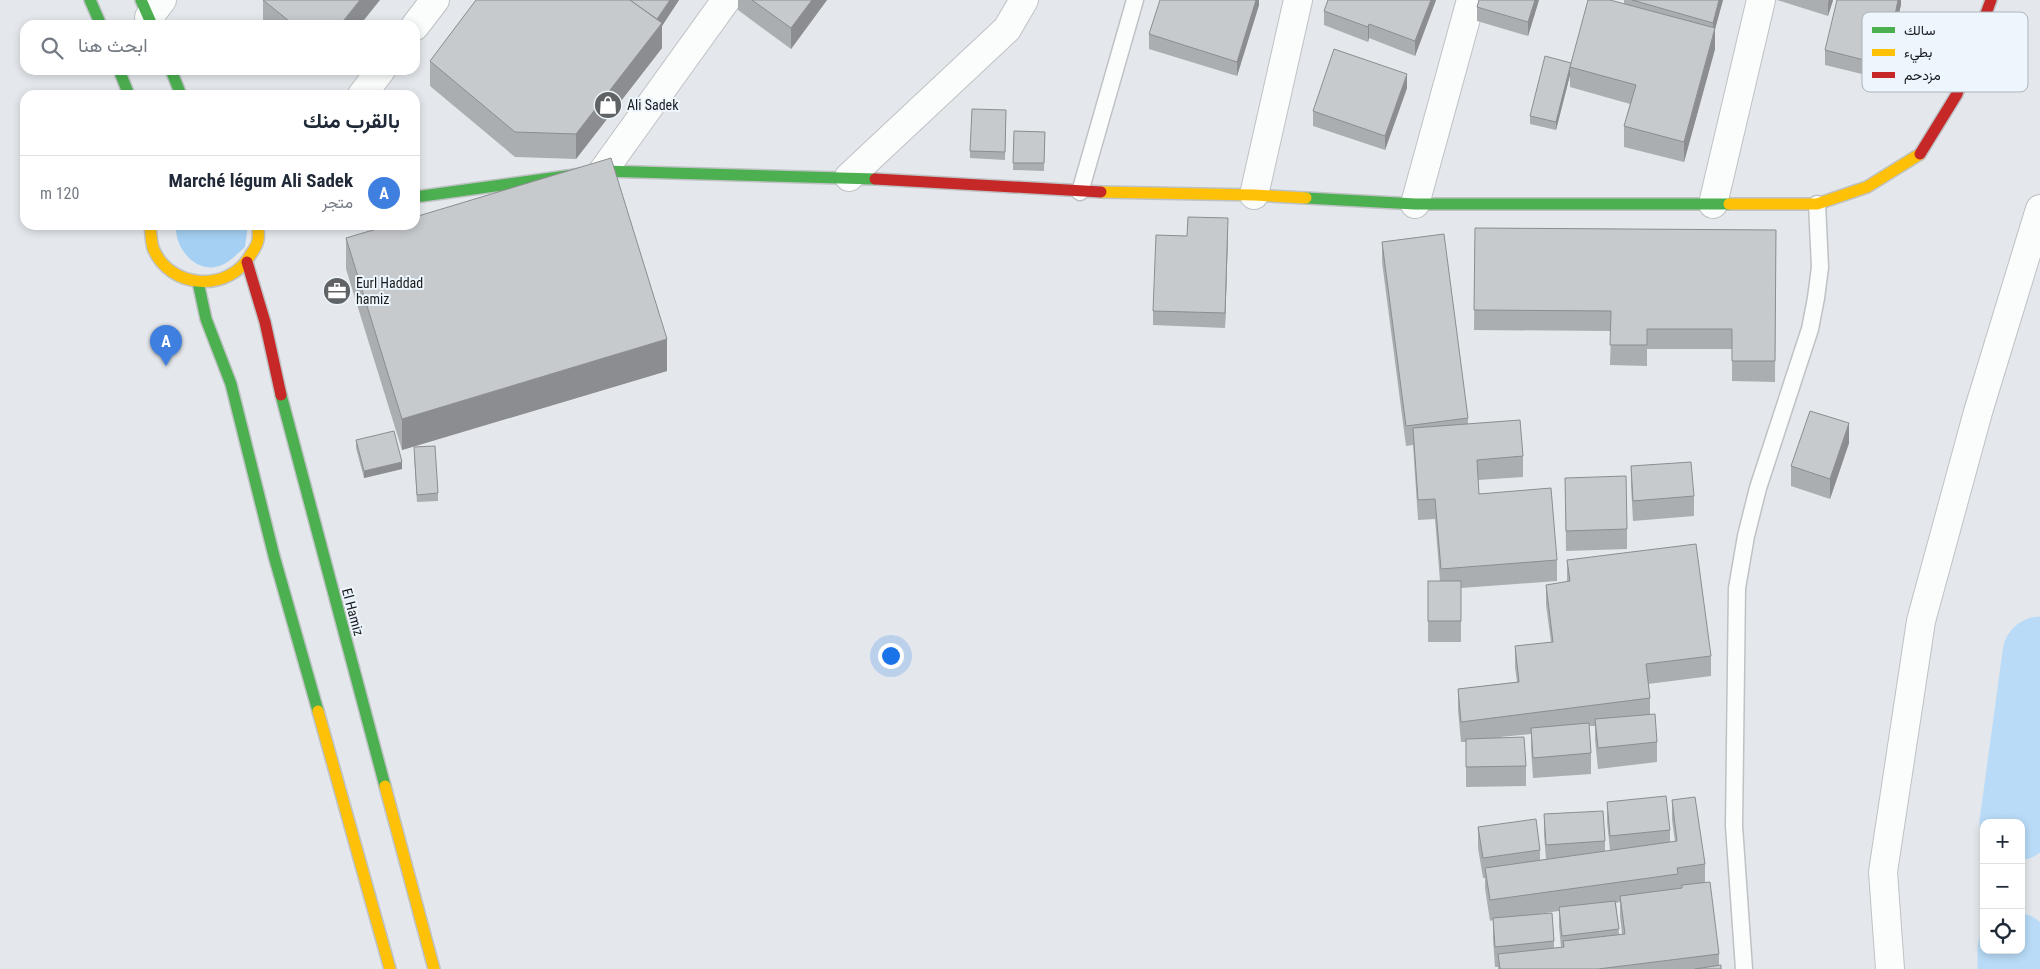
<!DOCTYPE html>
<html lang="ar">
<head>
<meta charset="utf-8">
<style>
  :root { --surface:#fff; --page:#f2f2f3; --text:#1f2937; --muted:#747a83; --line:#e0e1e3; --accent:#0f766e }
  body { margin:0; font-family:"Roboto Condensed",Vazirmatn,sans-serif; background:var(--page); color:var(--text); direction:rtl }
  .controls { position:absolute; right:15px; bottom:15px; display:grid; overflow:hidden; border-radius:10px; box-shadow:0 2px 8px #0003 }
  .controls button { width:45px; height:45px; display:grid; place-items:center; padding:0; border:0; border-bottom:1px solid var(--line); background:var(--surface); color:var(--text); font:25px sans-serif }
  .you { position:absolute; left:890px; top:655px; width:18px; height:18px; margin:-12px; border:4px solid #fff; border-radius:50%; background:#1a73e8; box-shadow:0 0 0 8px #1a73e833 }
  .badge { display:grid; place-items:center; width:32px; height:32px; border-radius:50%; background:var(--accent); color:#fff; font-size:16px; font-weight:700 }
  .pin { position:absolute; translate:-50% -41px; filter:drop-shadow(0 1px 2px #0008) }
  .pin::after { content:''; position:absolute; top:26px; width:18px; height:15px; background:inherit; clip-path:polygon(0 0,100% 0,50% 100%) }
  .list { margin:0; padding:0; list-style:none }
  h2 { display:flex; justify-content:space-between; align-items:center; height:65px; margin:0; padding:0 20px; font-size:21px }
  h2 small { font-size:16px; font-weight:400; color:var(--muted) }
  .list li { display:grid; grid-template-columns:32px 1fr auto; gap:15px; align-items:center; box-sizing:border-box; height:75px; padding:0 20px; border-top:1px solid var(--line) }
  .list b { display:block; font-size:19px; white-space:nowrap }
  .list p { margin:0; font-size:16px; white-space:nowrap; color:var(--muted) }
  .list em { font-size:16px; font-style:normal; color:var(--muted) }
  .icon { flex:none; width:28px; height:28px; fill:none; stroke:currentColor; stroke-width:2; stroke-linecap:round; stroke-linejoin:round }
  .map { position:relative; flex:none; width:2040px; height:969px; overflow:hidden; direction:ltr }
  .search { position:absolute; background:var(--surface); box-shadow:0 2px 8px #0003; left:20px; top:20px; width:400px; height:55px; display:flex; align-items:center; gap:12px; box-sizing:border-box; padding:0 18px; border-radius:15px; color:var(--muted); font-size:19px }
  .panel { position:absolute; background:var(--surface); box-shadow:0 2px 8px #0003; left:20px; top:90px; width:400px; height:140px; border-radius:15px; direction:rtl }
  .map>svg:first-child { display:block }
</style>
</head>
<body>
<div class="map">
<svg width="2040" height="969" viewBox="0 0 2040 969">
  <rect width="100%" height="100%" fill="#e4e8ec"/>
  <path fill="#a5d0f3" d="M176,225H248L245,247C239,252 231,261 224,264C199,277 174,250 176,225Z"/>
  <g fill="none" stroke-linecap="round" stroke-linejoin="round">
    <g stroke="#b9dbf7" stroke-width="75">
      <polyline points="2017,823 2040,654"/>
      <polyline points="2015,950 2015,969"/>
    </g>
    <defs>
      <g id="lane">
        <polyline points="1080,192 1135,0"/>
        <polyline points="1744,969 1734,826 1737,588 1746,536 1758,488 1810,329 1816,298 1820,267 1817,204"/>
      </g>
      <g id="street">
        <polyline points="149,17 162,0"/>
        <polyline points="415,26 435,0"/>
        <polyline points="362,95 381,70"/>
        <polyline points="603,171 726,0"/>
        <polyline points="849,177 1007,29 1024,0"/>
        <polyline points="1254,195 1298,0"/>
        <polyline points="1415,204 1471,0"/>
        <polyline points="1713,204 1761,0"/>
        <polyline points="1890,969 1883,872 1921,621 1978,412 2040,209"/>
      </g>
      <g id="fast">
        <polyline points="90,0 101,25"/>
        <polyline points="141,0 152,25"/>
        <polyline points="119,70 129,95"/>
        <polyline points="171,70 181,95"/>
        <polyline points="415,197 603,171 875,179"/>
        <polyline points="1306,198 1415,204 1729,204"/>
        <polyline points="198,282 206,319 231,384 274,556 318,711"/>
        <polyline points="281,395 385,786"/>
      </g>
      <g id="slow">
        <polyline points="1101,192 1254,195 1306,198"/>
        <polyline points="1729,204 1817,204 1867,187 1920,154"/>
        <path d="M150,225C151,232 151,241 153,248C170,290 230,293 251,254C254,250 257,245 258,240C259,235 258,230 258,225"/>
        <polyline points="318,711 390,969"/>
        <polyline points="385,786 434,969"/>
      </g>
      <g id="jam">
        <polyline points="1920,154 1957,94 1991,0"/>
        <polyline points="875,179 1101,192"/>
        <polyline points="247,262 265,322 281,395"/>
      </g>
    </defs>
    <use href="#lane" stroke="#bec2c4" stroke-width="19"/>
    <use href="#street" stroke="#bec2c4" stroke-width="30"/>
    <use href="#fast" stroke="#bec2c4" stroke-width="14"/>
    <use href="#slow" stroke="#bec2c4" stroke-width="14"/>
    <use href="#jam" stroke="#bec2c4" stroke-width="14"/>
    <use href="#lane" stroke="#fbfcfc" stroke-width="16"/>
    <use href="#street" stroke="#fbfcfc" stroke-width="28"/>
    <use href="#fast" stroke="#4caf50" stroke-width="11"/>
    <use href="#slow" stroke="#ffc107" stroke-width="11"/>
    <use href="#jam" stroke="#c62828" stroke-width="11"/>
  </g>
  <g fill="#abaeb0" fill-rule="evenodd">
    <polygon points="263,0 360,25 263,25"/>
    <polygon points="476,0 679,0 662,26 662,48 576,159 515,157 430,86 430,61"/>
    <polygon points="738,0 827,0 791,49 738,10"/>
    <polygon points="1259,0 1259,5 1237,76 1149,49 1149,34"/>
    <polygon points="1328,0 1436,0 1415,56 1369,38 1368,42 1324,25 1324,11"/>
    <polygon points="1479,0 1539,0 1528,36 1477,21 1477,7"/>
    <polygon points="1624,0 1723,0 1715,29 1715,49 1684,162 1624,147 1624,126 1630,104 1570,87 1570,75 1556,130 1530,124 1530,116 1571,63 1624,4"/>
    <polygon points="1777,0 1833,0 1828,16"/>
    <polygon points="1901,0 1901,5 1897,20 1915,39 1903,84 1825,65 1825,50"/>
    <polygon points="1407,88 1385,150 1313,126 1313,111"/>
    <polygon points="1006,110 1005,160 970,158 970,151"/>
    <polygon points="1014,131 1045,132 1044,171 1013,170"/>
    <polygon points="1475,228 1776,230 1775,382 1732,381 1732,349 1647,349 1647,366 1610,365 1611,331 1474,330"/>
    <polygon points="1228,233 1225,328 1153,325 1153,311 1187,236"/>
    <polygon points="346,238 667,371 402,450 346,269"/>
    <polygon points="1382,242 1468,418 1468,424 1523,456 1523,477 1478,480 1479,494 1557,560 1557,581 1461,588 1461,642 1428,642 1428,581 1440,581 1435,519 1418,520 1413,445 1406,446 1382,262"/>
    <polygon points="356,440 402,469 364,478 356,448"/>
    <polygon points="1849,443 1830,499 1791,486 1791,466"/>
    <polygon points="414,454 438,493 438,501 417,502"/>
    <polygon points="1631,466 1694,496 1694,516 1633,521 1631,486"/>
    <polygon points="1565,478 1627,529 1627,549 1566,551"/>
    <polygon points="1567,560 1711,656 1711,676 1648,684 1650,698 1650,714 1657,742 1657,762 1598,769 1595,740 1595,726 1589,726 1591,753 1591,774 1533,778 1531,749 1531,734 1500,737 1526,766 1526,786 1466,787 1466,742 1461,742 1458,710 1458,689 1517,682 1515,667 1515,646 1551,642 1546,605 1546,585 1567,582"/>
    <path d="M1672,800L1705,864V882L1719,954V966L1721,969H1498V967H1495L1493,939V920L1490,921L1485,888V878H1483L1478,848V827L1540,850V860L1546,859L1544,835V814L1605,841V851L1610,850L1607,822V802L1670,830V842L1675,841L1672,820ZM1620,902V916L1622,934H1619L1616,903ZM1559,911V927L1561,947L1554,948V941L1524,916Z"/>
  </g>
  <g fill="#8b8d90">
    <polygon points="360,0 380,0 360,25 340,25"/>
    <polygon points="670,0 679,0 662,26 662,48 576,159 576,134 657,20"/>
    <polygon points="812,0 827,0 791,49 791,28"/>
    <polygon points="1256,0 1259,0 1259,5 1237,76 1237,62"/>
    <polygon points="1431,0 1436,0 1415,56 1415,41"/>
    <polygon points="1535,0 1539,0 1528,36 1528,22"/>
    <polygon points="1719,0 1723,0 1715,29 1715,49 1684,162 1684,142 1713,37 1713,23"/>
    <polygon points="1829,0 1833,0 1828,16 1828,2"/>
    <polygon points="1898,0 1901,0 1901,5 1894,34 1894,20"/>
    <polygon points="1369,24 1369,38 1368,42 1368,27"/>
    <polygon points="1915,25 1915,39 1903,84 1903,70"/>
    <polygon points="1570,67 1570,75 1556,130 1556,122"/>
    <polygon points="1407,74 1407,88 1385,150 1385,136"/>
    <polygon points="1228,218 1228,233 1225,328 1225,313"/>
    <polygon points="667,339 667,371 402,450 402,419"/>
    <polygon points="1849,423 1849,443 1830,499 1830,479"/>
    <polygon points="402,462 402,469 364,478 364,471"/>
  </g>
  <g fill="#c7cacd" stroke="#8b8d90">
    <polygon points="263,0 360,0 340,25 294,25"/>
    <polygon points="476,0 630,0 662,23 576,134 515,132 430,61"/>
    <polygon points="630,0 670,0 657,19"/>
    <polygon points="752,0 812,0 791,28"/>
    <polygon points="1160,0 1256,0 1237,62 1149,34"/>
    <polygon points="1328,0 1431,0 1415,41 1369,24 1368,27 1324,11"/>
    <polygon points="1479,0 1535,0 1528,22 1477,7"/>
    <polygon points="1588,0 1610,0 1715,28 1684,142 1624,126 1636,85 1570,67"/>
    <polygon points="1632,0 1719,0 1713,23"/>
    <polygon points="1837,0 1898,0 1894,20 1915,25 1903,70 1825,50"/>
    <polygon points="1334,49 1407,74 1385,136 1313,111"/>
    <polygon points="1545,56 1571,63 1556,122 1530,116"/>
    <polygon points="972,109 1006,110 1005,152 970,151"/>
    <polygon points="1014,131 1045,132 1044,163 1013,163"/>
    <polygon points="611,158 667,339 402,419 346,238 390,225 415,225 415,217"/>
    <polygon points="1188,217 1228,218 1225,313 1153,311 1156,235 1187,236"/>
    <polygon points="1475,228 1776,230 1775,361 1732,361 1732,329 1647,329 1647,345 1610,345 1611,311 1474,310"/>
    <polygon points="1444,234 1468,418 1406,426 1382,242"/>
    <polygon points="1810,411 1849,423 1830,479 1791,466"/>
    <polygon points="1520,420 1523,456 1477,460 1479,494 1551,488 1557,560 1441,569 1435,499 1418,500 1413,428"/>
    <polygon points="394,431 402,462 364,471 356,440"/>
    <polygon points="435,446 438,493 417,495 414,447"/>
    <polygon points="1691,462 1694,496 1633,501 1631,466"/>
    <polygon points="1626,476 1627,529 1566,531 1565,478"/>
    <polygon points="1696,544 1711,656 1646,664 1650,698 1461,722 1458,689 1519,682 1515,646 1553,642 1546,585 1570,581 1567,560"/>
    <rect x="1428" y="581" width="33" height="40"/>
    <polygon points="1655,714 1657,742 1598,748 1595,719"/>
    <polygon points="1589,723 1591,753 1533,758 1531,728"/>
    <polygon points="1524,737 1526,766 1466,767 1466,739"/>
    <polygon points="1666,796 1670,830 1610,836 1607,802"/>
    <polygon points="1695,797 1705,864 1677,868 1678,874 1490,900 1485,868 1677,841 1672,800"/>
    <polygon points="1603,811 1605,841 1546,845 1544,814"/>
    <polygon points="1536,819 1540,850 1483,858 1478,827"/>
    <polygon points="1710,882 1719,954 1598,969 1500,969 1498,954 1564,947 1563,941 1625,934 1620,896 1682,888 1682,885"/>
    <polygon points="1615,901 1619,929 1562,936 1559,907"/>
    <polygon points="1552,913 1554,941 1495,947 1493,918"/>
    <polygon points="1721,965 1721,969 1695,969"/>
  </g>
  <defs>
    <symbol id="shop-disc" viewBox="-11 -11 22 22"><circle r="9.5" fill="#5f6366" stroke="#edf6fd"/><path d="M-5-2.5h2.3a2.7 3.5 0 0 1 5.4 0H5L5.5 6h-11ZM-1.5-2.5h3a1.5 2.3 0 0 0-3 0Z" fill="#fff"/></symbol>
    <symbol id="office-disc" viewBox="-11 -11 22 22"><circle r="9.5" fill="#5f6366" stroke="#edf6fd"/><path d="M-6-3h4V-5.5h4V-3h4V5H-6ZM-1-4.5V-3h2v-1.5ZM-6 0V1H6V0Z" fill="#fff"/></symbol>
  </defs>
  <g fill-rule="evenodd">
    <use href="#shop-disc" x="592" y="89" width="32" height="32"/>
    <use href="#office-disc" x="321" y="275" width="32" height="32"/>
  </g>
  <g text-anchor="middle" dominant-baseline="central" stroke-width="4" stroke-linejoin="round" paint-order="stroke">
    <g font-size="14" fill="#181b1e" stroke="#edf6fd" text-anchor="start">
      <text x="627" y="105">Ali Sadek</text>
      <text x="356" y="283">Eurl Haddad<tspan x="356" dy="16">hamiz</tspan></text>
    </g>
    <g font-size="14" fill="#181b1e" stroke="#edf6fd">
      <text transform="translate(353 612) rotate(75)">El Hamiz</text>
    </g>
  </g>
  <rect x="1862" y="12" width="166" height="80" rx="8" fill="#edf6fd" stroke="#adb4ba" stroke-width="1"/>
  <rect x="1872" y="27" width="23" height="6" fill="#4caf50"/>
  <rect x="1872" y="49" width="23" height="7" fill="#ffc107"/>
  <rect x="1872" y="72" width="23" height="6" fill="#c62828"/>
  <g font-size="14" fill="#181b1e">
    <text x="1904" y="35">سالك</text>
    <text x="1904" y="57">بطيء</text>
    <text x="1904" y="80">مزدحم</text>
  </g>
</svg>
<div class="controls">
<button>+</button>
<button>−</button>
<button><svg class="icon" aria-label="locate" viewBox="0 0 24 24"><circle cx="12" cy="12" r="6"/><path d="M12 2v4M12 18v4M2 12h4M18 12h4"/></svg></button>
</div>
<div class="you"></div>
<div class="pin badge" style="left:166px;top:366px;background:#3f7fe0">A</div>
<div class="search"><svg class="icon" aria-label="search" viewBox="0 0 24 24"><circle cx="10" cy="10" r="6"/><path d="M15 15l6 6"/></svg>ابحث هنا</div>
<section class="panel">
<h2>بالقرب منك<small></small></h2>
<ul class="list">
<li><span class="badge" style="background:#3f7fe0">A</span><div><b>Marché légum Ali Sadek</b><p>متجر</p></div><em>120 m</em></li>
</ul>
</section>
</div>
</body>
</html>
